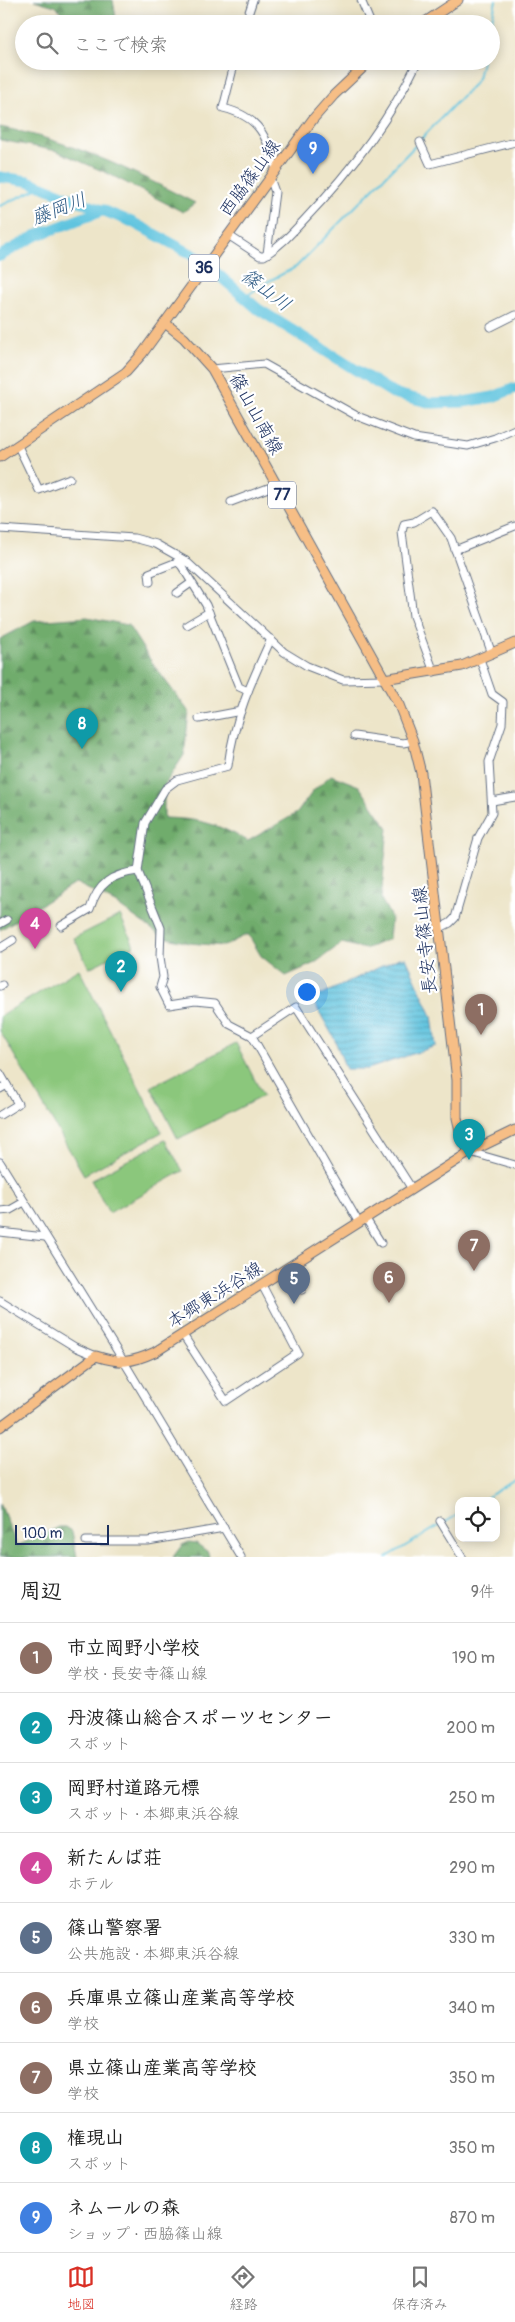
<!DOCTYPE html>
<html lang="ja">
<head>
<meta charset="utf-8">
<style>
  :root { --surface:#fff; --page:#f2f2f2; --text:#222; --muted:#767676; --line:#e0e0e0; --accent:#d93025 }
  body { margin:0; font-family:Pangolin,"Klee One",sans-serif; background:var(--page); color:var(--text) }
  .controls { position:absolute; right:15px; bottom:15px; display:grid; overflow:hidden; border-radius:10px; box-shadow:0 2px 12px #0003 }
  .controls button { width:45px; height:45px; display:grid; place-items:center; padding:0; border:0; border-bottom:1px solid var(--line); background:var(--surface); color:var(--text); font:25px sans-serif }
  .scale { position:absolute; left:15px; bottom:12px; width:94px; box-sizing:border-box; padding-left:5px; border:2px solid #1b2f5e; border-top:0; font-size:14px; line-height:18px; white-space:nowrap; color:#1b2f5e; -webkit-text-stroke:4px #fff; paint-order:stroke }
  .you { position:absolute; left:306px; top:991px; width:18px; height:18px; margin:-12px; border:4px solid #fff; border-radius:50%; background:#1a73e8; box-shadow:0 0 0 8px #1a73e833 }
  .badge { display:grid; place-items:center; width:32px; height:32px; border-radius:50%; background:var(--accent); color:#fff; font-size:16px; font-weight:700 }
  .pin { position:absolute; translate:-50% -41px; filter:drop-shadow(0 1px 2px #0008) }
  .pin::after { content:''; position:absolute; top:26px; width:18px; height:15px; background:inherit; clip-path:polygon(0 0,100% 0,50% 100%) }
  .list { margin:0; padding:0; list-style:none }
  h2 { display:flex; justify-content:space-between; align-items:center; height:65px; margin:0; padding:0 20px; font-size:21px }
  h2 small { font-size:16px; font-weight:400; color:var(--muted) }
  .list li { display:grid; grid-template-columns:32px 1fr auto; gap:15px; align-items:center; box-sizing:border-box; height:70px; padding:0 20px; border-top:1px solid var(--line) }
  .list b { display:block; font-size:19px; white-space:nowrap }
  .list p { margin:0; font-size:16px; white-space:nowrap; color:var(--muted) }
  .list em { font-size:16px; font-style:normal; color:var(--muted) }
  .icon { flex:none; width:28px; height:28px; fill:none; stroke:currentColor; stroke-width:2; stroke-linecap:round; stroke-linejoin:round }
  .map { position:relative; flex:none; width:515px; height:1557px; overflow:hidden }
  .search { position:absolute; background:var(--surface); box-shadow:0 2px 12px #0003; left:15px; right:15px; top:15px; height:55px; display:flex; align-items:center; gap:12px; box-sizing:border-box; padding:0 18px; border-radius:28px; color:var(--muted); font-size:19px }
  .sheet { height:695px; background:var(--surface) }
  nav { display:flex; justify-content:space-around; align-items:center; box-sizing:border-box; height:70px; border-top:1px solid var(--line); background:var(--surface); font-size:14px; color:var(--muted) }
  nav a { display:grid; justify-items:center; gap:2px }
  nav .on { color:var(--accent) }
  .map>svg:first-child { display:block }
</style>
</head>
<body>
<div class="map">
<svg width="515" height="1557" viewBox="0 0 515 1557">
  <defs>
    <pattern id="forest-firs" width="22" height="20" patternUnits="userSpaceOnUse" patternTransform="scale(1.25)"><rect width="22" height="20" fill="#70ac6c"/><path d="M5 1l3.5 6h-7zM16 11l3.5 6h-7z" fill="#5b8c5c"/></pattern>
    <pattern id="water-rules" width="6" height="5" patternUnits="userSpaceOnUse" patternTransform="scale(1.25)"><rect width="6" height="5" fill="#61c4df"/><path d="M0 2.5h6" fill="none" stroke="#4fa0b8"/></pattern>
  </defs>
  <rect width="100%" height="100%" fill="#fff"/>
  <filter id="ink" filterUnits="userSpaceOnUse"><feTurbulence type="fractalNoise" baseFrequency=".02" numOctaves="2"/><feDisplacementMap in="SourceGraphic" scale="10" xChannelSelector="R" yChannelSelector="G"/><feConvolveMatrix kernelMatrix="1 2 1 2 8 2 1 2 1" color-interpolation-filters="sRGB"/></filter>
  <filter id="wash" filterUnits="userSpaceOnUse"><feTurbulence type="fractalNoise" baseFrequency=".0096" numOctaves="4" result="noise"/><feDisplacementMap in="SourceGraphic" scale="20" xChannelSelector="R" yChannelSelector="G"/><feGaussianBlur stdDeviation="1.12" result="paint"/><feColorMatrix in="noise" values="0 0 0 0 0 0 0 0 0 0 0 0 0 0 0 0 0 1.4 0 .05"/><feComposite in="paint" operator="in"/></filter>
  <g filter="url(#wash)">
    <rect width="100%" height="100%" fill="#ede5c9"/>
    <g fill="#8bc77c" stroke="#537b6d">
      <polygon points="120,915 134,946 89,968 74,938"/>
      <polygon points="79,969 162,1132 84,1175 0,1031 0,1016"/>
      <polygon points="236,1043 263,1096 178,1139 151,1087"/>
      <polygon points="165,1140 183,1171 109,1213 91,1180"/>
    </g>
    <g fill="url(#forest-firs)" stroke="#466e65">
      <polygon points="34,0 113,0 117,24 74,24 55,6"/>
      <path d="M0,127C72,141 131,170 195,203L183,212L109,174L57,151L0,140Z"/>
      <path d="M87,617L128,625L153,664L189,712L184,755L164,786V818C201,819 215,823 248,841L297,813L313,791L331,775L359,786L388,828L381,899L391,917L389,939L365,949L342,943L315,963L286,976L261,956L248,934L224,946L189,943L163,937L115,903L76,883L0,930V639L34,621Z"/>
      <polygon points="0,1503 17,1546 59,1527 66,1527 72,1531 77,1557 0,1557"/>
      <polygon points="189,1542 196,1543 208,1552 209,1557 173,1557 182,1545"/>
    </g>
    <polygon fill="url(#water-rules)" stroke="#3e7a9e" points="399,958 406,958 432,1016 436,1046 368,1069 346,1069 334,1038 312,999"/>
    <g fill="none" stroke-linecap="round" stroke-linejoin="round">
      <g stroke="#61c4df" stroke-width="2">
        <polyline points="491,24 496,0"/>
        <polyline points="421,139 474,84 478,78 482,61"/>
        <polyline points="0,206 43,186"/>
        <polyline points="245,297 267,282 296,267 415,146"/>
        <polyline points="481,1501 515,1480"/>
        <polyline points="387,1557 459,1514"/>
      </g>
      <g stroke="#61c4df" stroke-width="11">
        <polyline points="0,177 28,181 132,222 199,258 258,309 393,393 431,403 463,402 493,397 515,388"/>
        <polyline points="0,256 35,236 104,210"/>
      </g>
    </g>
  </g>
  <g filter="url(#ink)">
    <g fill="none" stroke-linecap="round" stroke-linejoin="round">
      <defs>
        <g id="minor">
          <polyline points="361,0 371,24"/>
          <polyline points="245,24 253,0"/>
          <path d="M235,61L223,108C260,117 266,135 276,170"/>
          <polyline points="420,142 430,164 515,142"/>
          <path d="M228,235L260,256H264C280,246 292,233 304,220C349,173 390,120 418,61"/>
          <polyline points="267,254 275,192 270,178"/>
          <polyline points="491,327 515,315"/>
          <polyline points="212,369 264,364 357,416 414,438 468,446 495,438 515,429"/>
          <polyline points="18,446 39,490 70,478"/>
          <polyline points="231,502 276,485"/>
          <polyline points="0,529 134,538 156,544 186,561 284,652 307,666 343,680 384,679"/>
          <polyline points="455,550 515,526"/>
          <polyline points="186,561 181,565 206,605 239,687 248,691"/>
          <polyline points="150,582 149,573 177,562 181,565"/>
          <polyline points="177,593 191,583"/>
          <polyline points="187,625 209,612"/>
          <path d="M271,639C252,680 233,722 228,766L177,780L165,789L145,823L138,871L161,928L160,957L163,977L160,987L169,1005L195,1001L215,1003L229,1024L252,1036L359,1223"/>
          <polyline points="434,672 413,616 402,532 404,524 414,522 432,511 451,538 492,654"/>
          <polyline points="199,719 241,711"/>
          <polyline points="354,736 403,743 413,741"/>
          <polyline points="492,801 515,797"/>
          <polyline points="0,924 7,920"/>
          <path d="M61,926L90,909C98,883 112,874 138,871"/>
          <polyline points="440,928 450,923 455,918 478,838 492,813 489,762 502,724 503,702 492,694 480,659"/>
          <polyline points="0,948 13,940"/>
          <polyline points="0,986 2,985"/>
          <polyline points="252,1036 296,1007 412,1189"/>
          <polyline points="0,1073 18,1104 0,1115"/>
          <polyline points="0,1089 7,1085"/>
          <polyline points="470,1152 515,1165"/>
          <polyline points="0,1162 129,1370 241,1557"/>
          <polyline points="0,1211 10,1210 24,1202"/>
          <polyline points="366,1219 381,1243"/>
          <polyline points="0,1232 45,1237"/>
          <polyline points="288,1268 302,1290"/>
          <polyline points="0,1301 75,1347 96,1356"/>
          <polyline points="183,1335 226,1401 298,1353 262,1285"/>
          <polyline points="440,1521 462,1557"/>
          <polyline points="86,1541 148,1541 224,1528"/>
        </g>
        <g id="major">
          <polyline points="422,24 458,0"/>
          <polyline points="165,323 184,338 212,369 399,705 413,741 421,773 457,1080 457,1118 462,1139 470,1152"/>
          <polyline points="0,457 126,372 142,354 313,119 334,95 370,61"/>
          <polyline points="384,679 462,666 515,643"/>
          <path d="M0,1427L96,1356C121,1364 131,1363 155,1352L470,1152L515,1130"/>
        </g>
      </defs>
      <use href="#minor" stroke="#646f83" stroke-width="9"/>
      <use href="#major" stroke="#646f83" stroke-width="11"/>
      <use href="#minor" stroke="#fff" stroke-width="7"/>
      <use href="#major" stroke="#f6be86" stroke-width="9"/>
    </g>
  </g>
  <g text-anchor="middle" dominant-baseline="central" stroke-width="4.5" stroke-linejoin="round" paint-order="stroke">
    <g fill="#fff" stroke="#5f6d8e" stroke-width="1">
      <rect x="189" y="254.5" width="30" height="27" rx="4"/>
      <rect x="268" y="481.5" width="28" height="27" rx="4"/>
    </g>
    <g font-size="16" font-weight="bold" fill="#1b2f5e">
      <text x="204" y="268">36</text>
      <text x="282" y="495">77</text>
    </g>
    <g font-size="18" fill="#1b2f5e" stroke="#fff">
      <text transform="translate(250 178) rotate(-54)">西脇篠山線</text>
      <text transform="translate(256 414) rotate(61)">篠山山南線</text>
      <text transform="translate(425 940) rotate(-96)">長安寺篠山線</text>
      <text transform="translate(215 1295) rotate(-32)">本郷東浜谷線</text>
    </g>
    <g font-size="19" font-style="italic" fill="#305c85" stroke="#fff">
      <text transform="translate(59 209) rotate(-21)">藤岡川</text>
      <text transform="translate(266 290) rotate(37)">篠山川</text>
    </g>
  </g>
</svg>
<div class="controls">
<button><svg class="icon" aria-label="locate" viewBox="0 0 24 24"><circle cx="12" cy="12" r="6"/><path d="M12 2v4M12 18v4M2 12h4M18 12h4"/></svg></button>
</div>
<div class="scale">100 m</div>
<div class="you"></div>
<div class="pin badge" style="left:481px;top:1035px;background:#8d6e63">1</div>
<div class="pin badge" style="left:121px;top:992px;background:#0f9aa8">2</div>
<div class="pin badge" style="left:469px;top:1160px;background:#0f9aa8">3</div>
<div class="pin badge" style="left:35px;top:949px;background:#d1479c">4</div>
<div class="pin badge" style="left:294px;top:1304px;background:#5c6f8a">5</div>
<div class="pin badge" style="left:389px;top:1303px;background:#8d6e63">6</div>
<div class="pin badge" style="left:474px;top:1271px;background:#8d6e63">7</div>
<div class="pin badge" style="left:82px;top:749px;background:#0f9aa8">8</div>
<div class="pin badge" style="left:313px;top:174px;background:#3f7fe0">9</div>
<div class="search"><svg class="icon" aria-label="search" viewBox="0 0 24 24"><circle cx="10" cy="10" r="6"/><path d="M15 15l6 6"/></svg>ここで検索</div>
</div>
<section class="sheet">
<h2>周辺<small>9件</small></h2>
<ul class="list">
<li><span class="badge" style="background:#8d6e63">1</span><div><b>市立岡野小学校</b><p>学校 · 長安寺篠山線</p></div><em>190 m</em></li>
<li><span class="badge" style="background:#0f9aa8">2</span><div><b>丹波篠山総合スポーツセンター</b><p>スポット</p></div><em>200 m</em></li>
<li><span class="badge" style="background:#0f9aa8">3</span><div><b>岡野村道路元標</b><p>スポット · 本郷東浜谷線</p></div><em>250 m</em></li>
<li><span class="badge" style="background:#d1479c">4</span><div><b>新たんば荘</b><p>ホテル</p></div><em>290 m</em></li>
<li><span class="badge" style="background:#5c6f8a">5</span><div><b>篠山警察署</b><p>公共施設 · 本郷東浜谷線</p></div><em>330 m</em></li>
<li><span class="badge" style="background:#8d6e63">6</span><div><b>兵庫県立篠山産業高等学校</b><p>学校</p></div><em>340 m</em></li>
<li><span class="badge" style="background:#8d6e63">7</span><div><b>県立篠山産業高等学校</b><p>学校</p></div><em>350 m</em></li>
<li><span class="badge" style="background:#0f9aa8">8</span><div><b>権現山</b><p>スポット</p></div><em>350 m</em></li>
<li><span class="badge" style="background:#3f7fe0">9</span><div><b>ネムールの森</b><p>ショップ · 西脇篠山線</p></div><em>870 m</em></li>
</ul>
</section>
<nav>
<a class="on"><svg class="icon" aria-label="map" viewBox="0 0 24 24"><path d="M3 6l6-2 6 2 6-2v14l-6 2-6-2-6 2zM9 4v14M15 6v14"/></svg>地図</a>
<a><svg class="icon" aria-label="directions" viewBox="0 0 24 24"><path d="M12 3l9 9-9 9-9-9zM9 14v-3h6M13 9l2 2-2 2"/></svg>経路</a>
<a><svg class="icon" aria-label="saved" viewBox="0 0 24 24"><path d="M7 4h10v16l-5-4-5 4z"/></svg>保存済み</a>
</nav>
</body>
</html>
